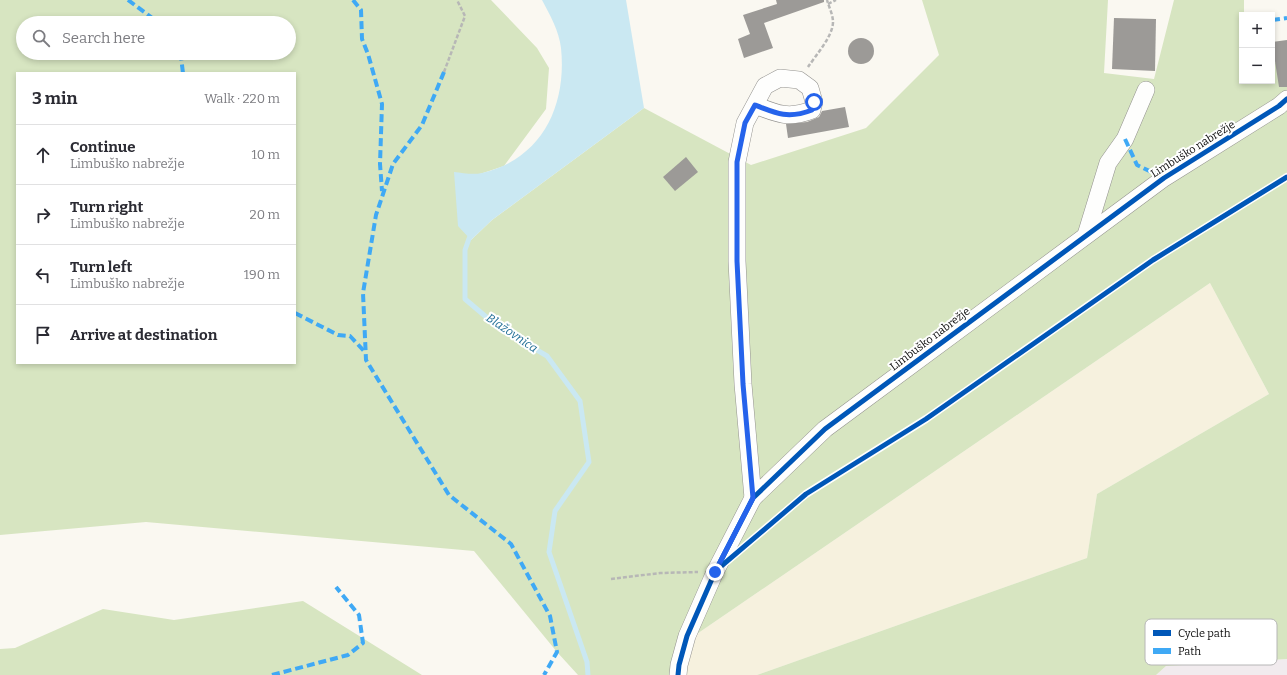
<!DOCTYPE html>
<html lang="en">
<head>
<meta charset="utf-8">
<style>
  :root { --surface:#fff; --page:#f2f2f3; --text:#2b2b33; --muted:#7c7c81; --line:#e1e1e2 }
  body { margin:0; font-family:Bitter,serif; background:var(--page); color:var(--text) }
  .controls { position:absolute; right:12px; top:12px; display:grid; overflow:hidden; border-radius:0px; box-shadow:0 2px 6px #0003 }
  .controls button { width:36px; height:36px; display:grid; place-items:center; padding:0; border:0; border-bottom:1px solid var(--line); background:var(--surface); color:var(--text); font:20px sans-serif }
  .stop { position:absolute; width:12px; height:12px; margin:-9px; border:3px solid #2563eb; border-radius:50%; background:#fff }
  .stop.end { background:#2563eb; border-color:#fff; box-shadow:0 1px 4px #0008 }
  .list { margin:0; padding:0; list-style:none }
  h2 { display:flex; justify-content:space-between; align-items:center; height:52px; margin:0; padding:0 16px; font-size:17px }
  h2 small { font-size:13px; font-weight:400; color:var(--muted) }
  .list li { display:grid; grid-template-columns:26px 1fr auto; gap:12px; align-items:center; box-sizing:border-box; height:60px; padding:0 16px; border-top:1px solid var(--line) }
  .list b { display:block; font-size:15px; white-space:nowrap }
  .list p { margin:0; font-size:13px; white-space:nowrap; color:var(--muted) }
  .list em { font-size:13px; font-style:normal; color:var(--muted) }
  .icon { flex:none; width:22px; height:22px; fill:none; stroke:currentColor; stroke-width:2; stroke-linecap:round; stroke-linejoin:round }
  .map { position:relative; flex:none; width:1287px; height:675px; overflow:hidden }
  .search { position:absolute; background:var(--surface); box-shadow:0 2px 6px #0003; left:16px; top:16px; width:280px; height:44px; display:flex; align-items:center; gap:10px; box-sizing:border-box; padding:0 14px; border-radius:22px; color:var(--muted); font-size:15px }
  .panel { position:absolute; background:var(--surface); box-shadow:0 2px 6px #0003; left:16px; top:72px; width:280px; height:292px; border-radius:0px }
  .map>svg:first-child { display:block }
</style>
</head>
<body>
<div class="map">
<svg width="1287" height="675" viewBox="0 0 1287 675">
  <rect width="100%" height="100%" fill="#faf8f1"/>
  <polygon fill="#f1ebee" points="1287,659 1287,675 1156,675 1166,666"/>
  <polygon fill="#f6f1de" points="1210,283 1269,394 1097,494 1087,558 757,675 685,675 691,638"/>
  <g fill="#d7e5c1" fill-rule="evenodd">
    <path d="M0,0H491L537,48L549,68L546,109L504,166L480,174L471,240L492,220L644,108L751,165L866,128L939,55L922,0H1108L1104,73L1154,79L1174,0H1244V15H1242V81H1272V60L1287,71V659L1166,666L1156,675H757L1087,558L1097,494L1269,394L1210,283L691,638L673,675H578L557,652L474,551L146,522L0,535ZM23,23H289V53H23ZM17,73H295V363H17Z"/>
    <polygon points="303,601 422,675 0,675 0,649 15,648 103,609 174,620"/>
  </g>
  <path fill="#cae8f2" d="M542,0H626L644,108L492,220L471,240L458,226L454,172C463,173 473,175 482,173C542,159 567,106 561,48C559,31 550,15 542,0Z"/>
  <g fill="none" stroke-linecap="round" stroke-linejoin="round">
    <polyline stroke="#cae8f2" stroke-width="5" points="471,233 465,250 465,299 498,327 547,356 580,401 589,462 555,511 549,552 587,662 588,675"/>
  </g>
  <g fill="#9c9a97">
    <polygon points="776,0 824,0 824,2 764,23 773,48 744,58 738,39 750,34 743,15 777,4"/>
    <polygon points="1114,18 1156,19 1155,71 1112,69"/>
    <circle cx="861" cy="51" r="13"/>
    <polygon points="1287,40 1287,87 1279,87 1272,42"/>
    <polygon points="845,107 849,127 788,138 786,124 807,122 819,117 822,111"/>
    <polygon points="686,157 698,172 675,191 663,177"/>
  </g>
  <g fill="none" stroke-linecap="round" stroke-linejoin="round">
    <defs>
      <g id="minor">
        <polyline points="1086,235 1108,163 1125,139 1146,90"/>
        <path d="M753,498L743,384L737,261V162L745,123L765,86L780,78L799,80L810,88L814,102L812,110C789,119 777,114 755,105"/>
        <polyline points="678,675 679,665 687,636 715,572 753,498 825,429 1164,178 1279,106 1287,99"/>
      </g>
    </defs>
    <use href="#minor" stroke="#93928f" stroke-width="18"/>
    <g stroke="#b7b7b6" stroke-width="2.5" stroke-dasharray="4 2" stroke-linecap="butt">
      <polyline points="828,4 836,0"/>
      <path d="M808,67C816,55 833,36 833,22C833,15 829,7 827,0"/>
      <polyline points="444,72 465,16 457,0"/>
      <polyline points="611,579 660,573 698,572"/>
    </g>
    <use href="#minor" stroke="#fefefd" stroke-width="17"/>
    <g stroke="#3fa9f5" stroke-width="4" stroke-dasharray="8 4" stroke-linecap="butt">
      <polyline points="128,0 159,23"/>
      <polyline points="353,0 361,10 362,39 368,54 382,104 380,164 382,191"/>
      <polyline points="1272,20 1287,18"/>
      <polyline points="179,53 181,57 183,73"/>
      <polyline points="444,72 422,125 393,164 376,215 363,293 366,360 449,495 511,544 550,616 557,652 544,675"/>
      <polyline points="1125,139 1137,165 1164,178"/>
      <polyline points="295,313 338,335 350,336 365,352"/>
      <polyline points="272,675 348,655 363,643 359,615 336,587"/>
    </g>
    <defs>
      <g id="cycleway">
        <polyline points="719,568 806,494 926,419 1153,260 1287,177"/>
        <polyline points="678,675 679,665 687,636 715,572 753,498 825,429 1164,178 1279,106 1287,99"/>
      </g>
    </defs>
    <use href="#cycleway" stroke="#fff" stroke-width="8"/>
    <use href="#cycleway" stroke="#0057b8" stroke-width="5"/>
  </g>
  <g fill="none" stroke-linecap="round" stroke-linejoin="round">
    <path stroke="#2563eb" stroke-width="5" d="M715,572L753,498L743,384L737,261V162L745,123L755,105C777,114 789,119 812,110L814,102"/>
  </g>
  <g text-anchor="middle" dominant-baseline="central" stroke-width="4" stroke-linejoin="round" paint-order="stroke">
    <g font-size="11" fill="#0c0c0c" stroke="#fff">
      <text transform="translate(1193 149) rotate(-32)">Limbuško nabrežje</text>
      <text transform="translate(930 339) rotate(-37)">Limbuško nabrežje</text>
    </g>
    <g font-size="12" font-style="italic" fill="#1f6d95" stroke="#fff">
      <text transform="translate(512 333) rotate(34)">Blažovnica</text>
    </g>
  </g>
  <rect x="1145" y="619" width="132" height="46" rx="6" fill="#fff" stroke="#b6b6b6" stroke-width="1"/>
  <rect x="1153" y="630" width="18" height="6" fill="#0057b8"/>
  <rect x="1153" y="648" width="18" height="6" fill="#3fa9f5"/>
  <g font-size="11" fill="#0c0c0c">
    <text x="1178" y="637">Cycle path</text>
    <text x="1178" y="655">Path</text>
  </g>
</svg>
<div class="controls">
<button>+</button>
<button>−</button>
</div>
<div class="stop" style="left:814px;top:102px"></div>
<div class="stop end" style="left:715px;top:572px"></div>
<div class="search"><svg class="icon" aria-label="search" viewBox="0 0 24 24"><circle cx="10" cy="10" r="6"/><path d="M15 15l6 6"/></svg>Search here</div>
<section class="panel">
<h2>3 min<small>Walk · 220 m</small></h2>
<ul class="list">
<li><svg class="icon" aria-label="ahead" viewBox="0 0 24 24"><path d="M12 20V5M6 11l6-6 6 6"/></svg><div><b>Continue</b><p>Limbuško nabrežje</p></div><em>10 m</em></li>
<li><svg class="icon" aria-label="right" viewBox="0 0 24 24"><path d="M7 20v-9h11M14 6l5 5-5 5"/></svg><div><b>Turn right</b><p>Limbuško nabrežje</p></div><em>20 m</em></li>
<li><svg class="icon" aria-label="left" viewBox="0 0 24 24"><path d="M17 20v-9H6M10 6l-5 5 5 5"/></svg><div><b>Turn left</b><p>Limbuško nabrežje</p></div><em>190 m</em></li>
<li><svg class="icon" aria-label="arrive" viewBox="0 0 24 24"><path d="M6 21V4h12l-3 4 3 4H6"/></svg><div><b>Arrive at destination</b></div></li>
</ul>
</section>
</div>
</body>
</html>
